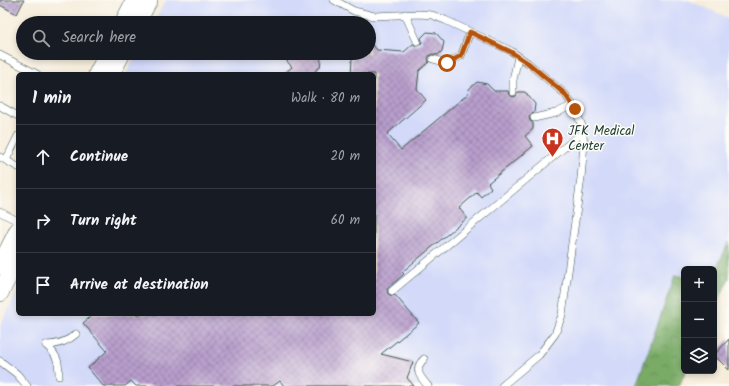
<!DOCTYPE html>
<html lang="en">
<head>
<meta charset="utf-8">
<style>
  :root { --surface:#171b24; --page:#242831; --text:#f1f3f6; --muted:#9ea1a6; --line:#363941 }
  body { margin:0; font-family:Kalam,sans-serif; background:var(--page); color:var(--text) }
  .controls { position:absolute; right:12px; bottom:12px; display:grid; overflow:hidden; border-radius:6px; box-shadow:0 2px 6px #0003 }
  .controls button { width:36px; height:36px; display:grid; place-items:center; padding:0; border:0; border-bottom:1px solid var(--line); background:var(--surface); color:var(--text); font:20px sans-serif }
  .stop { position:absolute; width:12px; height:12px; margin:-9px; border:3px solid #b45309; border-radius:50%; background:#fff }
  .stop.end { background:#b45309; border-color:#fff; box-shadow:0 1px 4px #0008 }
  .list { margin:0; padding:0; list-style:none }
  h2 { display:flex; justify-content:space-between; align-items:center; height:52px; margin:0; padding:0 16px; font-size:17px }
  h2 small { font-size:13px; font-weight:400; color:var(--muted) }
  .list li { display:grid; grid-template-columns:26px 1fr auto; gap:12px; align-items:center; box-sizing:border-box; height:64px; padding:0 16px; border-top:1px solid var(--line) }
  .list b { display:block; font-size:15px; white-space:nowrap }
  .list em { font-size:13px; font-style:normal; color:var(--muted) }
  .icon { flex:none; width:22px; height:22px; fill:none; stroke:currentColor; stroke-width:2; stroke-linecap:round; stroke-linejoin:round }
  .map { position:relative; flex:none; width:729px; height:386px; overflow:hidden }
  .search { position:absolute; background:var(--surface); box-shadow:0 2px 6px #0003; left:16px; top:16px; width:360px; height:44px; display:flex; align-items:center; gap:10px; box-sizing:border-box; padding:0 14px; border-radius:22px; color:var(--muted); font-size:15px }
  .panel { position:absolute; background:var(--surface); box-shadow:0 2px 6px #0003; left:16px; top:72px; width:360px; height:244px; border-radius:6px }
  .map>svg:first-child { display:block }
</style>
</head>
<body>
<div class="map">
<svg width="729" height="386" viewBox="0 0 729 386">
  <defs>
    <pattern id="forest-crowns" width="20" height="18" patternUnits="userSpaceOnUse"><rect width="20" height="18" fill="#79aa66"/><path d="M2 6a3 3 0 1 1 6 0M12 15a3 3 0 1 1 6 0" fill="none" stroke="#638c55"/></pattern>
    <pattern id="building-cross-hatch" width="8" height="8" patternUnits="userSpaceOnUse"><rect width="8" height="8" fill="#b89ecc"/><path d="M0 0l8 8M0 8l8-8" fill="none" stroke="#9582a6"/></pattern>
  </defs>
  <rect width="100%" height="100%" fill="#fdfcf7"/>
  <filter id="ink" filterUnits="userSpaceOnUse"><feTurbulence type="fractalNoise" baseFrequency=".025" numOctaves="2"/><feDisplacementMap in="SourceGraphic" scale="8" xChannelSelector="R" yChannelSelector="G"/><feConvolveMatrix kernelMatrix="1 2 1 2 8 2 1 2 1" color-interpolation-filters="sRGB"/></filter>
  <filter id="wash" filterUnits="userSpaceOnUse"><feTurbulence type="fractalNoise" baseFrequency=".012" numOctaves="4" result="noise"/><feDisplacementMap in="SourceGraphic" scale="16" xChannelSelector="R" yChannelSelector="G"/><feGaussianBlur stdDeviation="0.9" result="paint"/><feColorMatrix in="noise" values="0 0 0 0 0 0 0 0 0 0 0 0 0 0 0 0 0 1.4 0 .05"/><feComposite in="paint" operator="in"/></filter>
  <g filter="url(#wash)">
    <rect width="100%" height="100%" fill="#f6ecd9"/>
    <polygon fill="#d2d9f9" points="166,0 688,0 729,18 729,242 714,273 714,269 684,269 684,277 675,275 636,386 0,386 0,325 18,290 18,314 374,314 374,74 126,74 137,53 369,53 369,23 153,23"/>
    <g fill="url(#forest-crowns)" stroke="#4c744d">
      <polygon points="729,242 729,278 714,311 714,273"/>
      <polygon points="675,275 684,277 684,371 686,371 679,386 636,386"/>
    </g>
    <g id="blocks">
      <g fill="url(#building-cross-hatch)">
        <polygon points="0,0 24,0 17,14 0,5"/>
        <polygon points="427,32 436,33 444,42 442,51 438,55 432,54 430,55 428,58 429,62 419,71 417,89 426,100 387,134 401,150 468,94 469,89 477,82 487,84 494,91 508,91 509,95 513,97 516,96 518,92 525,92 535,104 534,113 531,114 529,117 530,121 533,123 533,129 525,136 533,146 488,183 491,188 481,197 477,192 459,208 467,218 402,272 404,274 387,289 388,294 392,296 395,295 419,323 381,354 413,362 407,378 414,386 284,386 280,381 273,386 136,386 131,381 125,386 103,386 88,368 107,351 83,323 94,314 374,314 374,74 351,74 352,59 359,53 369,53 369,41 377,50 404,52 413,44 417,46 421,44 422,41 421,38"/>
        <polygon points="280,53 316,53 321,59 320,67 315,71 315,74 284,74 292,67"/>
        <polygon points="729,339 729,370 714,355"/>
      </g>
    </g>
  </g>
  <g filter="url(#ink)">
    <use href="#blocks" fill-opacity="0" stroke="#3f574d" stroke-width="1"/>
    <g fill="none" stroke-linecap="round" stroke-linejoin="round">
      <defs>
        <g id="service">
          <polyline points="334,0 354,11 374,16 419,14 432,15 445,20 511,51 528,63 565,94 575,109 582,126 584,144 581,178 562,315 555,334 539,355 502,386"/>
          <polyline points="405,14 417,41"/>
          <polyline points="0,55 37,74"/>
          <polyline points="433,59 447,63 461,56 470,32"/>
          <polyline points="513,92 513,80 518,57"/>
          <polyline points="0,106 18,116"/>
          <polyline points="534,118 556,113 573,105"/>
          <polyline points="0,157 18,167"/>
          <polyline points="6,160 18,136"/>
          <polyline points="0,212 18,221"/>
          <polyline points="392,291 583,132"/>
          <path d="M46,345C57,355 59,361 59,376"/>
          <path d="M46,345C58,345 67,342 76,334"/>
          <path d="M424,359C413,369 420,377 428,386"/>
          <polyline points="0,361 17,374 27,386"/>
        </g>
        <g id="tertiary">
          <polyline points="123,23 135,0"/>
          <polyline points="137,23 149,0"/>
          <polyline points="97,74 108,53"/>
          <polyline points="111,74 122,53"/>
          <polyline points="0,266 18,230"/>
          <polyline points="0,293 18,258"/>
        </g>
      </defs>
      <use href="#service" stroke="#3f574d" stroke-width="8"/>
      <use href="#tertiary" stroke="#3f574d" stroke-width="18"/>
      <use href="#service" stroke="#fff" stroke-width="7"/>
      <use href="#tertiary" stroke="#fff" stroke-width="17"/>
    </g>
  </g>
  <g fill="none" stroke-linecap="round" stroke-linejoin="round" filter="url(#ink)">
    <polyline stroke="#b45309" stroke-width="5" points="447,63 461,56 470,32 511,52 528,63 565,94 575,109"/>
  </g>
  <defs>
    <symbol id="hospital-pin" viewBox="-11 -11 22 30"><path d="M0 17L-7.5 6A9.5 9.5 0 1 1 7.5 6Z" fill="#c8321e" stroke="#fdfcf7"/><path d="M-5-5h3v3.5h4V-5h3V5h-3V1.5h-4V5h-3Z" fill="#fff"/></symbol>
  </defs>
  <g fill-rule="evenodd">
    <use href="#hospital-pin" x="540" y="126" width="25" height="34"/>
  </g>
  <g text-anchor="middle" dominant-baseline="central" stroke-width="3" stroke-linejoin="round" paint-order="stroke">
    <g font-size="13" fill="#1f3d34" stroke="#fdfcf7" text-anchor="start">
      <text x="568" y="131">JFK Medical<tspan x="568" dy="15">Center</tspan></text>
    </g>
  </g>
</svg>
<div class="controls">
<button>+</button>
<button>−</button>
<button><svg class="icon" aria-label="layers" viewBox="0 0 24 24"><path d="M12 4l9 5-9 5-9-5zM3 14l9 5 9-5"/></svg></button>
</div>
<div class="stop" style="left:447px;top:63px"></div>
<div class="stop end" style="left:575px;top:109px"></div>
<div class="search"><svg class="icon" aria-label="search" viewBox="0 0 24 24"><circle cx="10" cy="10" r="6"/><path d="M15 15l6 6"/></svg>Search here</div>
<section class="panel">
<h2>1 min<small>Walk · 80 m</small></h2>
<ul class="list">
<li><svg class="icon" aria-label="ahead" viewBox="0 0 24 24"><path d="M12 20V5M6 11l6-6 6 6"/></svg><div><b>Continue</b></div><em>20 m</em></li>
<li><svg class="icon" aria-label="right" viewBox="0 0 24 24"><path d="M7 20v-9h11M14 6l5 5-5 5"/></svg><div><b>Turn right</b></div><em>60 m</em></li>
<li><svg class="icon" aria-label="arrive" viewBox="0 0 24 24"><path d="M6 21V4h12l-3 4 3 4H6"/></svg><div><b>Arrive at destination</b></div></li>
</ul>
</section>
</div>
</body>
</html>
